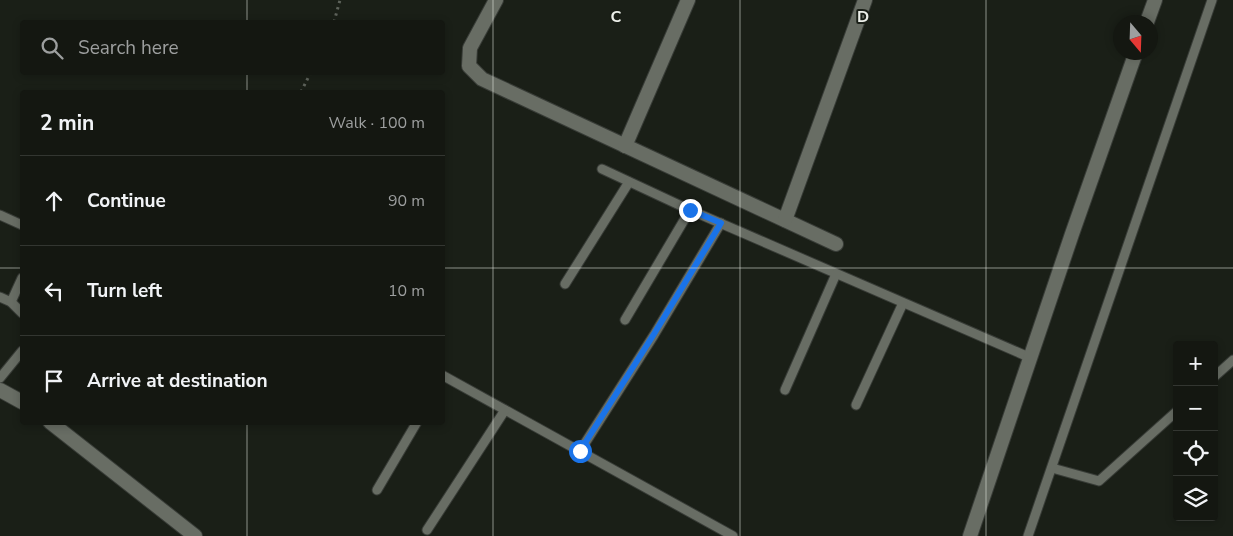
<!DOCTYPE html>
<html lang="en">
<head>
<meta charset="utf-8">
<style>
  :root { --surface:#141711; --page:#1d201a; --text:#f1f3f6; --muted:#9d9f9f; --line:#333631 }
  body { margin:0; font-family:"Nunito Sans",sans-serif; background:var(--page); color:var(--text) }
  .controls { position:absolute; right:15px; bottom:15px; display:grid; overflow:hidden; border-radius:5px; box-shadow:0 2px 8px #0003 }
  .controls button { width:45px; height:45px; display:grid; place-items:center; padding:0; border:0; border-bottom:1px solid var(--line); background:var(--surface); color:var(--text); font:25px sans-serif }
  .compass { position:absolute; left:1113px; top:15px; width:45px; height:45px; border-radius:50%; background:var(--surface); box-shadow:0 2px 8px #0003; rotate:161deg }
  .stop { position:absolute; width:15px; height:15px; margin:-11px; border:4px solid #1a73e8; border-radius:50%; background:#fff }
  .stop.end { background:#1a73e8; border-color:#fff; box-shadow:0 1px 5px #0008 }
  .list { margin:0; padding:0; list-style:none }
  h2 { display:flex; justify-content:space-between; align-items:center; height:65px; margin:0; padding:0 20px; font-size:21px }
  h2 small { font-size:16px; font-weight:400; color:var(--muted) }
  .list li { display:grid; grid-template-columns:32px 1fr auto; gap:15px; align-items:center; box-sizing:border-box; height:90px; padding:0 20px; border-top:1px solid var(--line) }
  .list b { display:block; font-size:19px; white-space:nowrap }
  .list em { font-size:16px; font-style:normal; color:var(--muted) }
  .icon { flex:none; width:28px; height:28px; fill:none; stroke:currentColor; stroke-width:2; stroke-linecap:round; stroke-linejoin:round }
  .map { position:relative; flex:none; width:1233px; height:536px; overflow:hidden }
  .search { position:absolute; background:var(--surface); box-shadow:0 2px 8px #0003; left:20px; top:20px; width:425px; height:55px; display:flex; align-items:center; gap:12px; box-sizing:border-box; padding:0 18px; border-radius:5px; color:var(--muted); font-size:19px }
  .panel { position:absolute; background:var(--surface); box-shadow:0 2px 8px #0003; left:20px; top:90px; width:425px; height:335px; border-radius:5px }
  .map>svg:first-child { display:block }
</style>
</head>
<body>
<div class="map">
<svg width="1233" height="536" viewBox="0 0 1233 536">
  <rect width="100%" height="100%" fill="#1a1f17"/>
  <g fill="none" stroke-linecap="round" stroke-linejoin="round">
    <defs>
      <g id="service">
        <polyline points="602,169 690,210 1031,358"/>
        <polyline points="0,215 22,225"/>
        <polyline points="565,284 629,182"/>
        <polyline points="0,297 11,302 22,313"/>
        <polyline points="11,302 22,278"/>
        <polyline points="625,320 690,210"/>
        <polyline points="442,375 733,536"/>
        <polyline points="1214,377 1233,360"/>
        <polyline points="0,378 22,351"/>
        <polyline points="785,390 836,274"/>
        <polyline points="856,405 903,303"/>
        <polyline points="580,451 654,335 721,223"/>
        <polyline points="1052,468 1099,481 1177,411"/>
        <polyline points="377,490 417,422"/>
        <polyline points="427,530 505,410"/>
        <polyline points="1028,536 1212,0"/>
      </g>
      <g id="minor">
        <polyline points="496,0 470,48 469,66 482,79 836,244"/>
        <polyline points="1147,22 1155,0"/>
        <polyline points="625,146 688,0"/>
        <polyline points="785,220 865,0"/>
        <polyline points="0,390 22,402"/>
        <polyline points="50,422 195,536"/>
        <polyline points="970,536 1072,234 1136,52"/>
      </g>
    </defs>
    <use href="#service" stroke="#383c37" stroke-width="11"/>
    <use href="#minor" stroke="#383c37" stroke-width="16"/>
    <g stroke="#5e635b" stroke-width="3" stroke-dasharray="2.5 4" stroke-linecap="butt">
      <polyline points="334,22 340,0"/>
      <polyline points="301,92 311,72"/>
    </g>
    <use href="#service" stroke="#686d64" stroke-width="9"/>
    <use href="#minor" stroke="#686d64" stroke-width="14"/>
  </g>
  <g fill="none" stroke-linecap="round" stroke-linejoin="round">
    <polyline stroke="#1a73e8" stroke-width="6" points="580,451 654,334 721,223 690,210"/>
  </g>
  <path fill="none" stroke="#edf0ea" stroke-width="1" stroke-opacity="0.55" d="M247,0V22M493,0V536M740,0V536M986,0V536M247,72V92M0,268H22M442,268H1233M247,422V536"/>
  <g font-size="16" text-anchor="middle" font-weight="bold" fill="#edf0ea" stroke="#1a1f17" stroke-width="4" stroke-linejoin="round" paint-order="stroke">
    <text x="616" y="22">C</text>
    <text x="863" y="22">D</text>
  </g>
</svg>
<div class="controls">
<button>+</button>
<button>−</button>
<button><svg class="icon" aria-label="locate" viewBox="0 0 24 24"><circle cx="12" cy="12" r="6"/><path d="M12 2v4M12 18v4M2 12h4M18 12h4"/></svg></button>
<button><svg class="icon" aria-label="layers" viewBox="0 0 24 24"><path d="M12 4l9 5-9 5-9-5zM3 14l9 5 9-5"/></svg></button>
</div>
<svg class="compass" viewBox="-18 -18 36 36"><path d="M0-13l5 13h-10z" fill="#e53935"/><path d="M0 13l5-13h-10z" fill="#9d9f9f"/></svg>
<div class="stop" style="left:580px;top:451px"></div>
<div class="stop end" style="left:690px;top:210px"></div>
<div class="search"><svg class="icon" aria-label="search" viewBox="0 0 24 24"><circle cx="10" cy="10" r="6"/><path d="M15 15l6 6"/></svg>Search here</div>
<section class="panel">
<h2>2 min<small>Walk · 100 m</small></h2>
<ul class="list">
<li><svg class="icon" aria-label="ahead" viewBox="0 0 24 24"><path d="M12 20V5M6 11l6-6 6 6"/></svg><div><b>Continue</b></div><em>90 m</em></li>
<li><svg class="icon" aria-label="left" viewBox="0 0 24 24"><path d="M17 20v-9H6M10 6l-5 5 5 5"/></svg><div><b>Turn left</b></div><em>10 m</em></li>
<li><svg class="icon" aria-label="arrive" viewBox="0 0 24 24"><path d="M6 21V4h12l-3 4 3 4H6"/></svg><div><b>Arrive at destination</b></div></li>
</ul>
</section>
</div>
</body>
</html>
